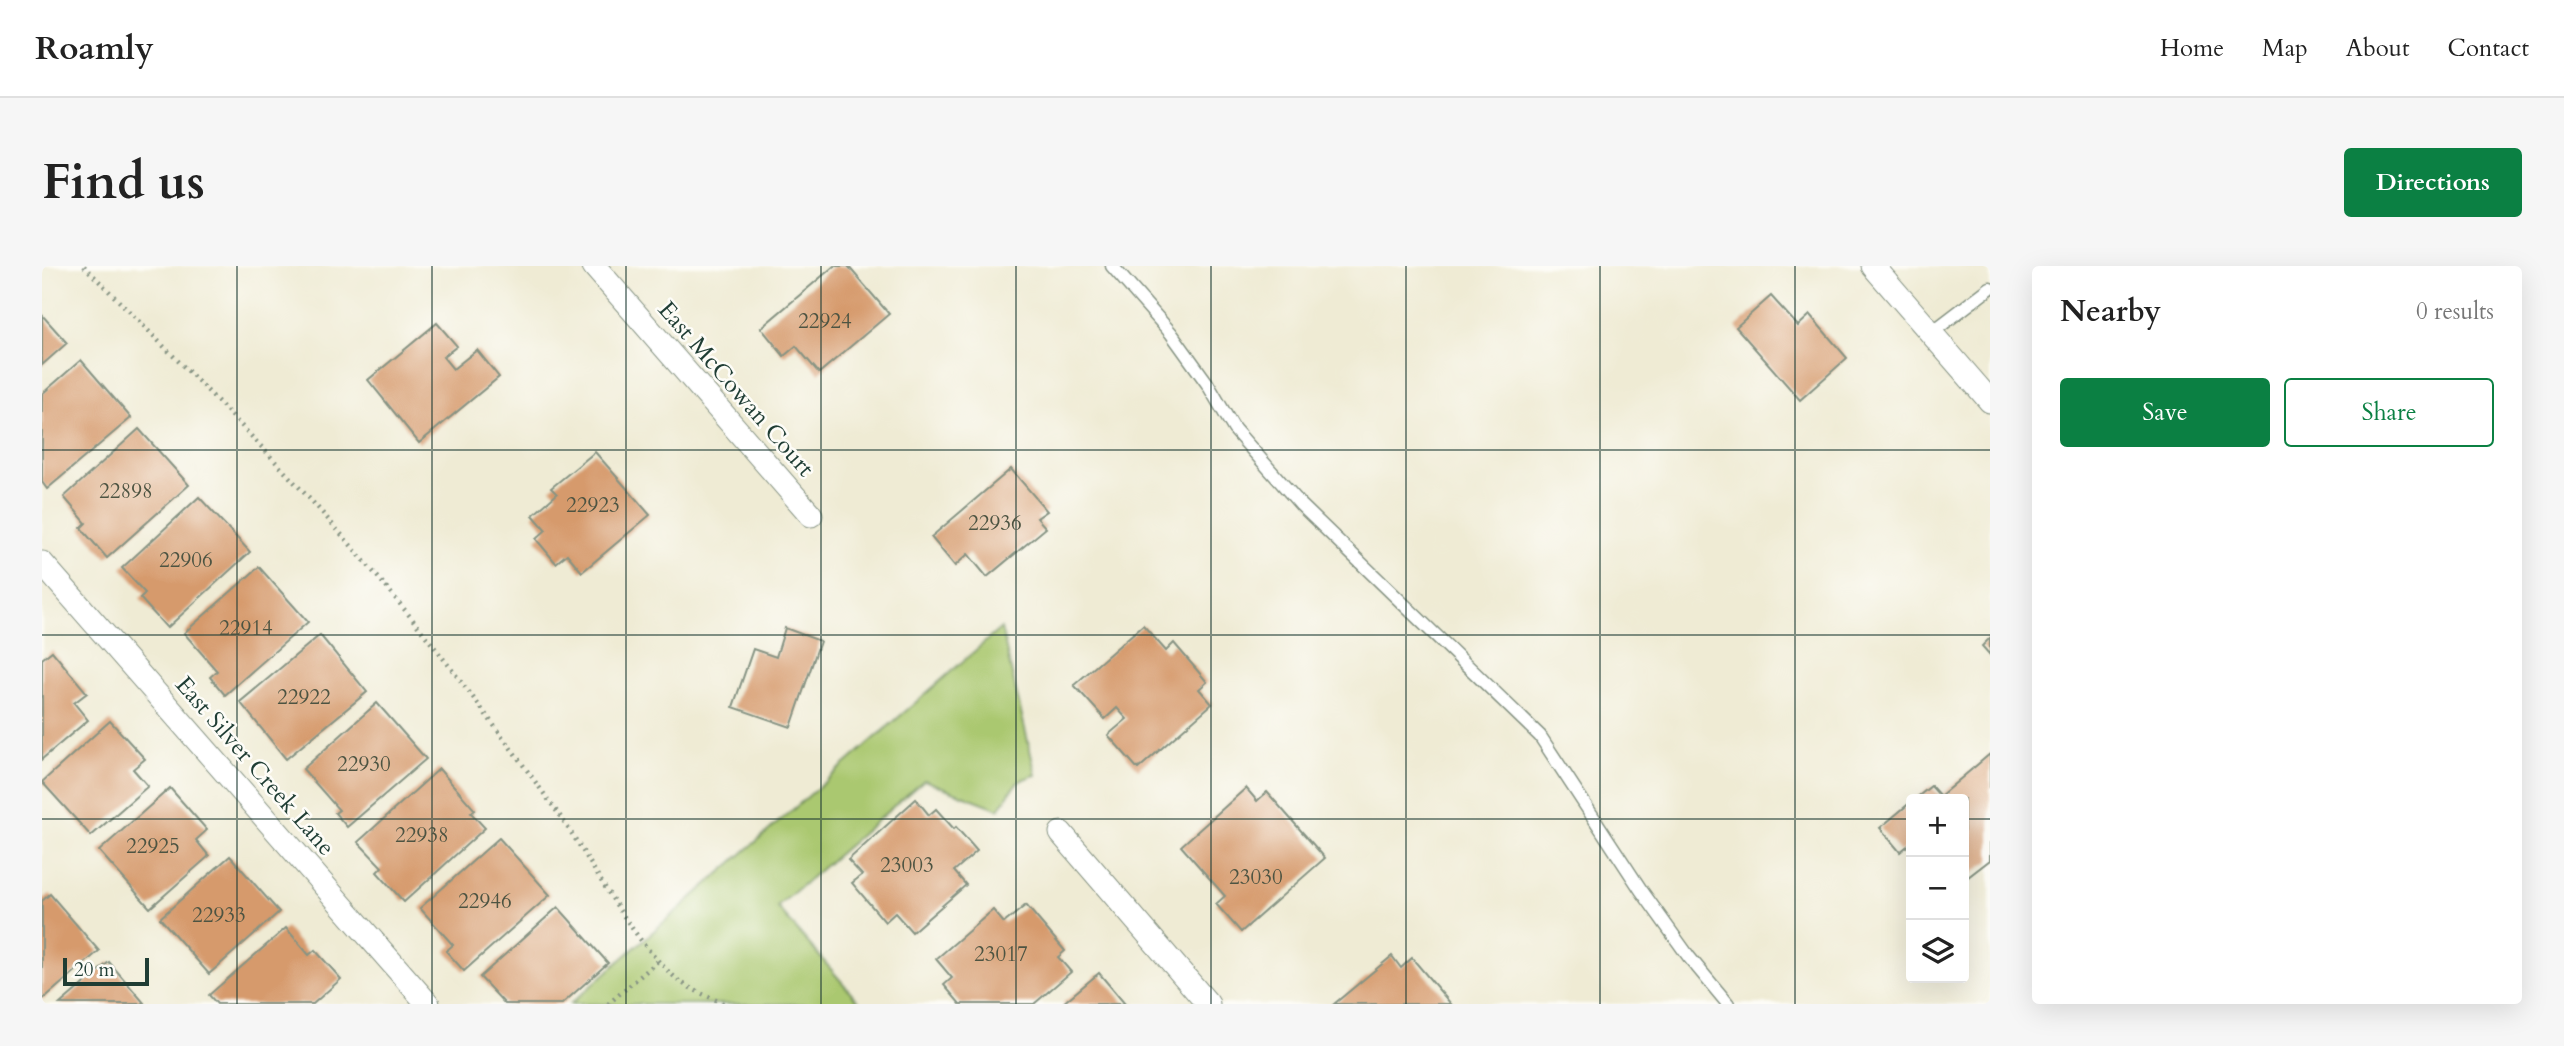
<!DOCTYPE html>
<html lang="en">
<head>
<meta charset="utf-8">
<style>
  :root { --surface:#fff; --page:#f6f6f6; --text:#222; --muted:#767676; --line:#e0e0e0; --accent:#0b8043 }
  body { margin:0; font-family:Cardo,serif; background:var(--page); color:var(--text) }
  .controls { position:absolute; right:21px; bottom:21px; display:grid; overflow:hidden; border-radius:7px; box-shadow:0 7px 28px #0002 }
  .controls button { width:63px; height:63px; display:grid; place-items:center; padding:0; border:0; border-bottom:2px solid var(--line); background:var(--surface); color:var(--text); font:35px sans-serif }
  .scale { position:absolute; left:21px; bottom:18px; width:86px; box-sizing:border-box; padding-left:7px; border:4px solid #1f3d34; border-top:0; font-size:19px; line-height:24px; white-space:nowrap; color:#1f3d34; -webkit-text-stroke:5px #fdfcf7; paint-order:stroke }
  .list { margin:0; padding:0; list-style:none }
  h2 { display:flex; justify-content:space-between; align-items:center; height:91px; margin:0; padding:0 28px; font-size:30px }
  h2 small { font-size:23px; font-weight:400; color:var(--muted) }
  .actions { display:flex; gap:14px; padding:21px 28px }
  .actions a { flex:1; padding:16px 0; border:2px solid var(--accent); border-radius:7px; text-align:center; font-size:24px; color:var(--accent) }
  .actions .main { background:var(--accent); color:#fff }
  .icon { flex:none; width:38px; height:38px; fill:none; stroke:currentColor; stroke-width:2; stroke-linecap:round; stroke-linejoin:round }
  .map { position:relative; flex:none; width:1948px; height:738px; overflow:hidden; border-radius:7px }
  header { display:flex; align-items:center; gap:42px; box-sizing:border-box; height:98px; padding:0 35px; background:var(--surface); border-bottom:2px solid var(--line) }
  header strong { font-size:33px }
  nav { display:flex; gap:38px; margin-inline-start:auto; font-size:24px }
  .intro { display:flex; align-items:center; justify-content:space-between; box-sizing:border-box; height:168px; padding:0 42px }
  h1 { margin:0; font-size:49px }
  .button { padding:18px 32px; border-radius:7px; background:var(--accent); color:#fff; font-size:24px; font-weight:700 }
  main { display:flex; gap:42px; padding:0 42px }
  aside { flex:1; background:var(--surface); border-radius:7px; box-shadow:0 7px 28px #0002 }
  .map>svg:first-child { display:block }
</style>
</head>
<body>
<header>
<strong>Roamly</strong>
<nav><a>Home</a><a>Map</a><a>About</a><a>Contact</a></nav>
</header>
<div class="intro"><h1>Find us</h1><a class="button">Directions</a></div>
<main>
<div class="map">
<svg width="1948" height="738" viewBox="0 0 1948 738">
  <rect width="100%" height="100%" fill="#fdfcf7"/>
  <filter id="ink" filterUnits="userSpaceOnUse"><feTurbulence type="fractalNoise" baseFrequency=".0143" numOctaves="2"/><feDisplacementMap in="SourceGraphic" scale="14" xChannelSelector="R" yChannelSelector="G"/><feConvolveMatrix kernelMatrix="1 2 1 2 8 2 1 2 1" color-interpolation-filters="sRGB"/></filter>
  <filter id="wash" filterUnits="userSpaceOnUse"><feTurbulence type="fractalNoise" baseFrequency=".00686" numOctaves="4" result="noise"/><feDisplacementMap in="SourceGraphic" scale="28" xChannelSelector="R" yChannelSelector="G"/><feGaussianBlur stdDeviation="1.57" result="paint"/><feColorMatrix in="noise" values="0 0 0 0 0 0 0 0 0 0 0 0 0 0 0 0 0 1.4 0 .05"/><feComposite in="paint" operator="in"/></filter>
  <g filter="url(#wash)">
    <rect width="100%" height="100%" fill="#efebd4"/>
    <path fill="#aac86f" stroke="#648252" stroke-width="2" d="M959,362L994,509C968,515 970,527 957,543L882,514L735,641L819,738H528Z"/>
    <g id="blocks">
      <g fill="#d69a6c">
        <polygon points="792,0 806,0 847,48 777,107 754,80 742,90 719,62"/>
        <polygon points="1729,30 1756,60 1768,49 1805,92 1758,134 1694,61"/>
        <polygon points="0,49 25,77 0,99"/>
        <polygon points="395,57 415,80 401,91 411,103 435,84 457,111 377,177 326,114"/>
        <polygon points="39,94 89,152 5,223 0,216 0,128"/>
        <polygon points="97,163 147,219 65,292 39,262 44,257 22,231"/>
        <polygon points="553,186 608,249 540,306 525,288 514,297 494,273 504,264 491,249 515,228 509,222"/>
        <polygon points="969,203 1005,245 995,252 1004,262 945,311 926,288 913,300 889,271"/>
        <polygon points="157,231 208,286 125,362 98,332 103,327 80,302"/>
        <polygon points="217,301 266,356 183,429 168,411 175,405 142,367"/>
        <polygon points="1101,359 1124,385 1132,377 1165,416 1157,423 1170,438 1096,503 1066,469 1085,453 1075,442 1063,453 1032,419"/>
        <polygon points="743,362 778,375 749,461 691,441 711,383 734,391"/>
        <polygon points="278,369 325,426 244,493 198,436"/>
        <polygon points="1948,372 1948,389 1940,380"/>
        <polygon points="10,385 45,427 32,437 46,454 0,493 0,393"/>
        <polygon points="335,437 384,493 305,561 293,547 297,544 261,503"/>
        <polygon points="68,455 103,493 91,503 106,520 49,570 0,516"/>
        <polygon points="1948,488 1948,594 1926,611 1922,606 1922,533 1873,533 1889,520 1898,530"/>
        <polygon points="397,503 433,544 429,547 443,562 362,636 335,606 340,601 316,576"/>
        <polygon points="128,522 165,564 154,574 167,590 108,642 57,585"/>
        <polygon points="1204,522 1215,535 1225,526 1283,592 1199,666 1174,638 1183,630 1139,580"/>
        <polygon points="874,533 887,549 894,543 912,563 914,561 935,585 912,605 924,619 870,666 853,647 843,656 810,617 820,609 806,594"/>
        <polygon points="1869,536 1869,577 1858,586 1838,562"/>
        <polygon points="457,572 508,629 422,705 404,685 411,679 378,642"/>
        <polygon points="188,590 237,646 167,708 118,652"/>
        <polygon points="8,628 57,685 0,734 0,635"/>
        <polygon points="984,639 1023,685 1016,691 1029,706 992,738 918,738 902,719 910,712 894,693 951,644 962,657"/>
        <polygon points="516,641 566,697 520,738 463,738 438,711"/>
        <polygon points="244,662 267,689 273,684 299,713 271,738 175,738 167,729"/>
        <polygon points="1350,690 1359,702 1370,692 1409,738 1292,738"/>
        <polygon points="67,696 103,738 18,738"/>
        <polygon points="1057,707 1083,738 1020,738"/>
      </g>
    </g>
  </g>
  <g filter="url(#ink)">
    <use href="#blocks" fill-opacity="0" stroke="#879484" stroke-width="2"/>
    <g fill="none" stroke-linecap="round" stroke-linejoin="round">
      <defs>
        <g id="lane">
          <polyline points="1070,0 1129,67 1165,117 1192,163 1259,239 1498,470 1599,624 1647,691 1686,738"/>
          <polyline points="1889,67 1948,22"/>
        </g>
        <g id="street">
          <polyline points="552,0 769,249"/>
          <polyline points="1831,0 1948,135"/>
          <polyline points="0,297 386,738"/>
          <polyline points="1019,567 1166,738"/>
        </g>
      </defs>
      <use href="#lane" stroke="#879484" stroke-width="15"/>
      <use href="#street" stroke="#879484" stroke-width="25"/>
      <g stroke="#879484" stroke-width="4.5" stroke-dasharray="2 5" stroke-linecap="butt">
        <path d="M42,0C140,99 240,197 329,303C394,380 454,461 513,543C551,595 586,672 636,714C649,724 668,731 683,738"/>
        <polyline points="566,738 617,694"/>
      </g>
      <use href="#lane" stroke="#fff" stroke-width="12"/>
      <use href="#street" stroke="#fff" stroke-width="23"/>
    </g>
  </g>
  <path fill="none" stroke="#1f3d34" stroke-width="2" stroke-opacity="0.55" d="M195,0V738M390,0V738M584,0V738M779,0V738M974,0V738M1169,0V738M1364,0V738M1558,0V738M1753,0V738M0,184H1948M0,369H1948M0,553H1869M1922,553H1948"/>
  <g text-anchor="middle" dominant-baseline="central" stroke-width="5" stroke-linejoin="round" paint-order="stroke">
    <g font-size="21" fill="#4d5442">
      <text x="783" y="55">22924</text>
      <text x="84" y="225">22898</text>
      <text x="551" y="239">22923</text>
      <text x="953" y="257">22936</text>
      <text x="144" y="294">22906</text>
      <text x="204" y="362">22914</text>
      <text x="262" y="431">22922</text>
      <text x="322" y="498">22930</text>
      <text x="380" y="569">22938</text>
      <text x="111" y="580">22925</text>
      <text x="865" y="599">23003</text>
      <text x="1214" y="611">23030</text>
      <text x="443" y="635">22946</text>
      <text x="177" y="649">22933</text>
      <text x="959" y="688">23017</text>
    </g>
    <g font-size="24" fill="#1f3d34" stroke="#fdfcf7">
      <text transform="translate(694 123) rotate(49)">East McCowan Court</text>
      <text transform="translate(213 500) rotate(49)">East Silver Creek Lane</text>
    </g>
  </g>
</svg>
<div class="controls">
<button>+</button>
<button>−</button>
<button><svg class="icon" aria-label="layers" viewBox="0 0 24 24"><path d="M12 4l9 5-9 5-9-5zM3 14l9 5 9-5"/></svg></button>
</div>
<div class="scale">20 m</div>
</div>
<aside>
<h2>Nearby<small>0 results</small></h2>
<ul class="list">
</ul>
<div class="actions"><a class="main">Save</a><a>Share</a></div>
</aside>
</main>
</body>
</html>
